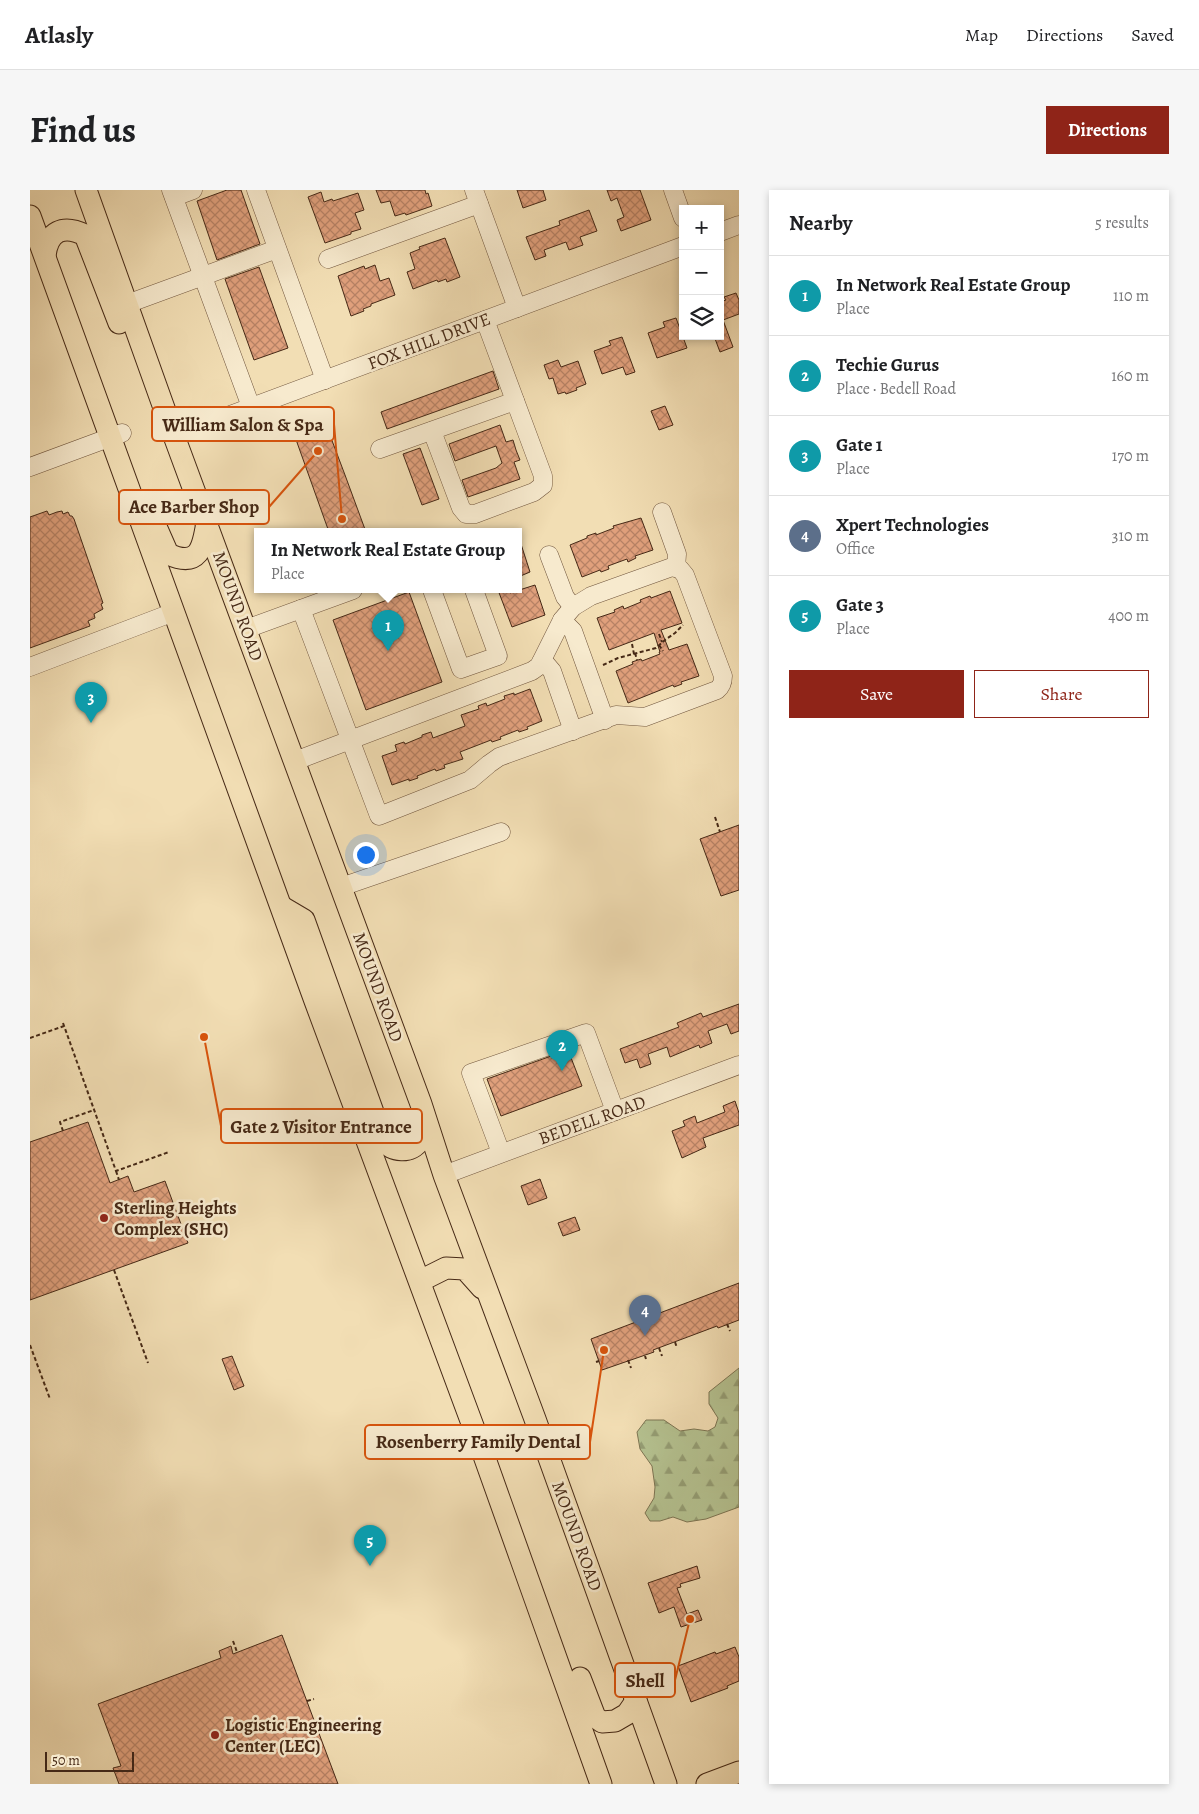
<!DOCTYPE html>
<html lang="en">
<head>
<meta charset="utf-8">
<style>
  :root { --surface:#fff; --page:#f6f6f6; --text:#202124; --muted:#757577; --line:#e0e0e0; --accent:#8f2418 }
  body { margin:0; font-family:Alegreya,serif; background:var(--page); color:var(--text) }
  .controls { position:absolute; right:15px; top:15px; display:grid; overflow:hidden; border-radius:0px; box-shadow:0 2px 8px #0003 }
  .controls button { width:45px; height:45px; display:grid; place-items:center; padding:0; border:0; border-bottom:1px solid var(--line); background:var(--surface); color:var(--text); font:25px sans-serif }
  .scale { position:absolute; left:15px; bottom:12px; width:89px; box-sizing:border-box; padding-left:5px; border:2px solid #462916; border-top:0; font-size:14px; line-height:18px; white-space:nowrap; color:#462916; -webkit-text-stroke:4px #f7eace; paint-order:stroke }
  .you { position:absolute; left:335px; top:664px; width:18px; height:18px; margin:-12px; border:4px solid #fff; border-radius:50%; background:#1a73e8; box-shadow:0 0 0 8px #1a73e833 }
  .badge { display:grid; place-items:center; width:32px; height:32px; border-radius:50%; background:var(--accent); color:#fff; font-size:16px; font-weight:700 }
  .pin { position:absolute; translate:-50% -41px; filter:drop-shadow(0 1px 2px #0008) }
  .pin::after { content:''; position:absolute; top:26px; width:18px; height:15px; background:inherit; clip-path:polygon(0 0,100% 0,50% 100%) }
  .popup { position:absolute; left:224px; top:338px; width:268px; height:65px; box-sizing:border-box; display:grid; place-content:center; border-radius:0px; background:var(--surface); filter:drop-shadow(0 1px 4px #0005); font-size:16px; white-space:nowrap; color:var(--muted) }
  .popup b { font-size:19px; color:var(--text) }
  .popup::after { content:''; position:absolute; left:50%; top:100%; margin-left:-10px; border:10px solid transparent; border-top-color:var(--surface) }
  .list { margin:0; padding:0; list-style:none }
  h2 { display:flex; justify-content:space-between; align-items:center; height:65px; margin:0; padding:0 20px; font-size:21px }
  h2 small { font-size:16px; font-weight:400; color:var(--muted) }
  .list li { display:grid; grid-template-columns:32px 1fr auto; gap:15px; align-items:center; box-sizing:border-box; height:80px; padding:0 20px; border-top:1px solid var(--line) }
  .list b { display:block; font-size:19px; white-space:nowrap }
  .list p { margin:0; font-size:16px; white-space:nowrap; color:var(--muted) }
  .list em { font-size:16px; font-style:normal; color:var(--muted) }
  .actions { display:flex; gap:10px; padding:15px 20px }
  .actions a { flex:1; padding:11px 0; border:1px solid var(--accent); border-radius:0px; text-align:center; font-size:18px; color:var(--accent) }
  .actions .main { background:var(--accent); color:#fff }
  .icon { flex:none; width:28px; height:28px; fill:none; stroke:currentColor; stroke-width:2; stroke-linecap:round; stroke-linejoin:round }
  .map { position:relative; flex:none; width:709px; height:1594px; overflow:hidden; border-radius:0px }
  header { display:flex; align-items:center; gap:30px; box-sizing:border-box; height:70px; padding:0 25px; background:var(--surface); border-bottom:1px solid var(--line) }
  header strong { font-size:24px }
  nav { display:flex; gap:28px; margin-inline-start:auto; font-size:18px }
  .intro { display:flex; align-items:center; justify-content:space-between; box-sizing:border-box; height:120px; padding:0 30px }
  h1 { margin:0; font-size:35px }
  .button { padding:12px 22px; border-radius:0px; background:var(--accent); color:#fff; font-size:18px; font-weight:700 }
  main { display:flex; gap:30px; padding:0 30px }
  aside { flex:1; background:var(--surface); border-radius:0px; box-shadow:0 2px 8px #0003 }
  .map>svg:first-child { display:block }
</style>
</head>
<body>
<header>
<strong>Atlasly</strong>
<nav><a>Map</a><a>Directions</a><a>Saved</a></nav>
</header>
<div class="intro"><h1>Find us</h1><a class="button">Directions</a></div>
<main>
<div class="map">
<svg width="709" height="1594" viewBox="0 0 709 1594">
  <defs>
    <pattern id="forest-firs" width="22" height="20" patternUnits="userSpaceOnUse" patternTransform="scale(1.25)"><rect width="22" height="20" fill="#b5c291"/><path d="M5 1l3.5 6h-7zM16 11l3.5 6h-7z" fill="#959e75"/></pattern>
    <pattern id="building-cross-hatch" width="8" height="8" patternUnits="userSpaceOnUse" patternTransform="scale(1.25)"><rect width="8" height="8" fill="#e0a07c"/><path d="M0 0l8 8M0 8l8-8" fill="none" stroke="#b78265"/></pattern>
  </defs>
  <rect width="100%" height="100%" fill="#f2deb4"/>
  <filter id="stains"><feTurbulence type="fractalNoise" baseFrequency=".004" numOctaves="4"/><feColorMatrix values="0 0 0 0 .2 0 0 0 0 .09 0 0 0 0 .02 0 0 0 .5 -.17"/></filter>
  <radialGradient id="worn" r=".72"><stop offset=".6" stop-color="#630" stop-opacity="0"/><stop offset="1" stop-color="#630" stop-opacity=".3"/></radialGradient>
  <polygon fill="url(#forest-firs)" stroke="#7e7654" points="709,1178 709,1317 676,1329 657,1332 643,1327 630,1331 620,1331 615,1323 624,1308 625,1297 622,1276 610,1259 607,1242 616,1230 634,1230 650,1241 664,1239 678,1241 685,1237 688,1228 679,1214 679,1202"/>
  <g fill="url(#building-cross-hatch)" stroke="#462916">
    <polygon points="197,0 211,0 230,54 187,70 167,11"/>
    <polygon points="346,0 395,0 396,4 398,3 402,16 376,25 375,23 365,26 360,11 351,13"/>
    <polygon points="487,0 513,0 516,10 493,18"/>
    <polygon points="577,0 610,0 621,30 591,41 587,30 594,27 587,8 581,11"/>
    <polygon points="291,2 294,12 302,9 303,11 328,3 334,20 325,23 331,39 321,42 321,44 295,53 278,7"/>
    <polygon points="559,20 567,41 550,47 553,55 539,60 536,52 514,60 516,66 505,70 496,47 530,35 529,31"/>
    <polygon points="415,48 430,87 417,92 416,89 408,92 407,90 383,99 377,82 385,79 380,63 390,59 389,57"/>
    <polygon points="345,75 350,91 359,88 365,105 341,114 341,116 333,119 334,121 321,126 308,86 334,76 335,79"/>
    <polygon points="229,77 258,158 224,170 195,89"/>
    <polygon points="706,103 709,110 709,124 693,130 703,157 690,162 684,146 690,146 690,112 696,110 694,107"/>
    <polygon points="646,128 657,158 627,168 618,143 635,137 633,132"/>
    <polygon points="592,147 605,182 596,185 593,177 572,184 564,161 581,155 579,151"/>
    <polygon points="528,170 531,177 548,171 556,194 546,198 547,200 536,204 535,202 528,204 523,188 519,189 514,175"/>
    <polygon points="463,181 469,199 357,239 351,222"/>
    <polygon points="635,216 643,235 629,240 621,221"/>
    <polygon points="295,232 315,285 336,342 299,342 264,244"/>
    <polygon points="470,235 476,252 483,250 486,260 490,270 484,272 490,289 438,307 432,290 466,278 472,273 466,256 425,271 419,254"/>
    <polygon points="390,258 409,309 392,315 373,264"/>
    <polygon points="17,321 19,325 27,322 32,321 33,324 38,322 40,326 42,326 44,329 73,413 71,414 73,419 64,424 65,428 58,431 60,436 0,458 0,327"/>
    <polygon points="611,328 623,360 605,366 606,368 598,372 597,369 578,376 579,379 571,382 570,380 552,387 540,355 557,348 557,346 566,343 566,345 584,338 583,336"/>
    <polygon points="488,351 490,351 500,382 488,387"/>
    <polygon points="505,395 515,425 482,437 468,400 479,400 480,403"/>
    <polygon points="640,401 652,433 631,440 639,460 657,454 669,486 651,492 652,494 644,497 643,495 598,513 586,481 603,474 602,472 611,469 612,471 630,464 629,462 630,462 624,443 579,460 567,428 585,422 584,420 593,416 594,419 611,412 610,410 620,406 621,408"/>
    <polygon points="379,402 412,492 336,520 303,430"/>
    <polygon points="500,499 512,531 497,537 498,539 489,542 488,540 470,547 471,549 462,552 461,550 430,562 433,569 414,575 415,578 406,581 405,579 387,586 388,588 379,591 379,589 362,595 352,566 367,561 365,555 374,552 375,554 392,547 392,545 401,542 403,548 435,536 431,525 449,519 448,516 456,513 457,516 475,509 474,506 484,503 484,505"/>
    <polygon points="709,635 709,700 691,706 670,649"/>
    <polygon points="709,814 709,841 701,844 697,834 678,841 682,853 670,858 669,855 640,867 637,857 618,864 621,874 610,878 607,869 595,873 590,859 649,837 647,833 671,823 673,827"/>
    <polygon points="538,860 552,896 471,926 457,889"/>
    <polygon points="705,911 709,923 709,935 673,948 676,957 652,968 642,941 655,936 653,931 665,926 667,933 695,922 693,916"/>
    <polygon points="58,932 80,993 98,986 104,1002 135,991 158,1053 0,1110 0,952"/>
    <polygon points="510,989 517,1008 498,1015 491,996"/>
    <polygon points="545,1027 550,1040 533,1046 528,1033"/>
    <polygon points="709,1093 709,1130 688,1138 687,1136 623,1160 624,1162 572,1180 561,1149"/>
    <polygon points="202,1166 214,1196 204,1200 192,1169"/>
    <polygon points="667,1376 670,1388 650,1394 651,1397 647,1398 657,1424 668,1420 672,1430 651,1437 644,1417 629,1423 618,1393"/>
    <polygon points="252,1445 308,1594 89,1594 83,1578 91,1576 68,1514 191,1468 189,1461 201,1456 203,1464"/>
    <polygon points="705,1457 709,1467 709,1491 697,1496 698,1498 661,1512 648,1476 685,1462 686,1464"/>
  </g>
  <g fill="none" stroke-linecap="round" stroke-linejoin="round">
    <defs>
      <g id="minor">
        <polyline points="141,0 221,217"/>
        <polyline points="226,0 295,190"/>
        <polyline points="444,0 487,118"/>
        <polyline points="643,0 653,28"/>
        <polyline points="144,7 163,0"/>
        <polyline points="690,42 709,35"/>
        <polyline points="298,69 449,14"/>
        <polyline points="86,118 247,59"/>
        <polyline points="402,241 431,318 436,324 445,324 504,302 513,295 513,286 455,130"/>
        <polyline points="144,246 653,56"/>
        <polyline points="350,259 485,211"/>
        <polyline points="0,277 92,243"/>
        <polyline points="632,322 647,364 646,378"/>
        <polyline points="519,365 535,407 543,417"/>
        <polyline points="402,400 431,479 468,466 444,400"/>
        <polyline points="532,430 543,441 575,530"/>
        <polyline points="216,439 323,400"/>
        <polyline points="511,472 516,474 522,481 543,541"/>
        <polyline points="0,477 144,422"/>
        <path d="M265,571C344,541 423,511 502,481L509,476L532,430L543,417L561,406L642,377L650,379L655,385L693,486C693,492 692,496 687,500L615,527L586,525L469,567L459,574L440,590L349,626L271,419"/>
        <polyline points="311,697 471,642"/>
        <polyline points="471,963 441,883 556,843 585,921"/>
        <polyline points="414,985 709,875"/>
      </g>
      <g id="major">
        <polyline points="56,0 144,246 391,914 414,985 505,1229 636,1594"/>
        <polyline points="0,26 285,811 453,1263 571,1594"/>
        <path d="M15,66C18,41 33,34 55,45L89,133"/>
        <path d="M127,339L138,364C169,378 173,358 177,332"/>
        <path d="M252,717L274,730L353,950C362,962 381,964 390,950C393,945 395,940 396,935"/>
        <polyline points="390,1091 416,1078 435,1079 452,1098"/>
        <polyline points="550,1488 565,1527 572,1532 585,1531 597,1524 606,1511"/>
        <polyline points="677,1594 709,1582"/>
      </g>
    </defs>
    <use href="#minor" stroke="#71563e" stroke-width="19"/>
    <use href="#major" stroke="#462916" stroke-width="23"/>
    <g stroke="#462916" stroke-width="2" stroke-dasharray="4 2.5" stroke-linecap="butt">
      <polyline points="629,444 632,452"/>
      <polyline points="602,454 604,464"/>
      <polyline points="629,455 633,461"/>
      <polyline points="605,463 607,470"/>
      <polyline points="573,475 588,468 626,458 635,450 645,443 653,435"/>
      <polyline points="685,627 690,642"/>
      <polyline points="33,833 86,981 139,962"/>
      <polyline points="0,848 34,836"/>
      <polyline points="33,941 30,932 64,920"/>
      <polyline points="86,981 89,990"/>
      <polyline points="84,1080 118,1173"/>
      <polyline points="697,1134 700,1141"/>
      <polyline points="645,1152 647,1158"/>
      <polyline points="0,1155 20,1209"/>
      <polyline points="629,1158 632,1166"/>
      <polyline points="615,1166 616,1169"/>
      <polyline points="598,1170 601,1178"/>
      <polyline points="566,1172 569,1171"/>
      <polyline points="203,1451 207,1462"/>
      <polyline points="277,1511 284,1509"/>
    </g>
    <use href="#minor" stroke="#f7eace" stroke-width="18"/>
    <use href="#major" stroke="#f2deb4" stroke-width="21"/>
  </g>
  <g fill="#8f2418" stroke="#f7eace" stroke-width="2">
    <circle cx="74" cy="1028" r="5"/>
    <circle cx="185" cy="1545" r="5"/>
  </g>
  <g text-anchor="middle" dominant-baseline="central" stroke-width="5" stroke-linejoin="round" paint-order="stroke">
    <g font-size="18" fill="#462916" stroke="#f7eace">
      <text transform="translate(399 151) rotate(-21)">FOX HILL DRIVE</text>
      <text transform="translate(208 416) rotate(70)">MOUND ROAD</text>
      <text transform="translate(348 797) rotate(70)">MOUND ROAD</text>
      <text transform="translate(562 930) rotate(-20)">BEDELL ROAD</text>
      <text transform="translate(547 1346) rotate(70)">MOUND ROAD</text>
    </g>
    <g font-size="18" font-weight="bold" fill="#462916" stroke="#f7eace" text-anchor="start">
      <text x="84" y="1018">Sterling Heights<tspan x="84" dy="21">Complex (SHC)</tspan></text>
      <text x="195" y="1535">Logistic Engineering<tspan x="195" dy="21">Center (LEC)</tspan></text>
    </g>
  </g>
  <path fill="none" stroke="#d8540d" stroke-width="2" d="M312 329L304 234M288 261L239 317M174 847L191 936M574 1160L560 1252M660 1429L645 1490"/>
  <g fill="#d8540d" stroke="#f7eace" stroke-width="2">
    <circle cx="312" cy="329" r="5"/>
    <circle cx="288" cy="261" r="5"/>
    <circle cx="174" cy="847" r="5"/>
    <circle cx="574" cy="1160" r="5"/>
    <circle cx="660" cy="1429" r="5"/>
  </g>
  <g fill="#f7eace" stroke="#d8540d" stroke-width="2">
    <rect x="122" y="217" width="182" height="34" rx="5"/>
    <rect x="89" y="300" width="150" height="34" rx="5"/>
    <rect x="191" y="919" width="201" height="34" rx="5"/>
    <rect x="335" y="1235" width="225" height="34" rx="5"/>
    <rect x="585" y="1473" width="60" height="34" rx="5"/>
  </g>
  <g font-size="19" text-anchor="middle" font-weight="bold" fill="#462916">
    <text x="213" y="241">William Salon &amp; Spa</text>
    <text x="164" y="323">Ace Barber Shop</text>
    <text x="291" y="943">Gate 2 Visitor Entrance</text>
    <text x="448" y="1258">Rosenberry Family Dental</text>
    <text x="615" y="1497">Shell</text>
  </g>
  <rect width="100%" height="100%" filter="url(#stains)"/>
  <rect width="100%" height="100%" fill="url(#worn)"/>
</svg>
<div class="controls">
<button>+</button>
<button>−</button>
<button><svg class="icon" aria-label="layers" viewBox="0 0 24 24"><path d="M12 4l9 5-9 5-9-5zM3 14l9 5 9-5"/></svg></button>
</div>
<div class="scale">50 m</div>
<div class="you"></div>
<div class="pin badge" style="left:358px;top:461px;background:#0f9aa8">1</div>
<div class="popup"><b>In Network Real Estate Group</b>Place</div>
<div class="pin badge" style="left:532px;top:881px;background:#0f9aa8">2</div>
<div class="pin badge" style="left:61px;top:533px;background:#0f9aa8">3</div>
<div class="pin badge" style="left:615px;top:1146px;background:#5c6f8a">4</div>
<div class="pin badge" style="left:340px;top:1376px;background:#0f9aa8">5</div>
</div>
<aside>
<h2>Nearby<small>5 results</small></h2>
<ul class="list">
<li><span class="badge" style="background:#0f9aa8">1</span><div><b>In Network Real Estate Group</b><p>Place</p></div><em>110 m</em></li>
<li><span class="badge" style="background:#0f9aa8">2</span><div><b>Techie Gurus</b><p>Place · Bedell Road</p></div><em>160 m</em></li>
<li><span class="badge" style="background:#0f9aa8">3</span><div><b>Gate 1</b><p>Place</p></div><em>170 m</em></li>
<li><span class="badge" style="background:#5c6f8a">4</span><div><b>Xpert Technologies</b><p>Office</p></div><em>310 m</em></li>
<li><span class="badge" style="background:#0f9aa8">5</span><div><b>Gate 3</b><p>Place</p></div><em>400 m</em></li>
</ul>
<div class="actions"><a class="main">Save</a><a>Share</a></div>
</aside>
</main>
</body>
</html>
